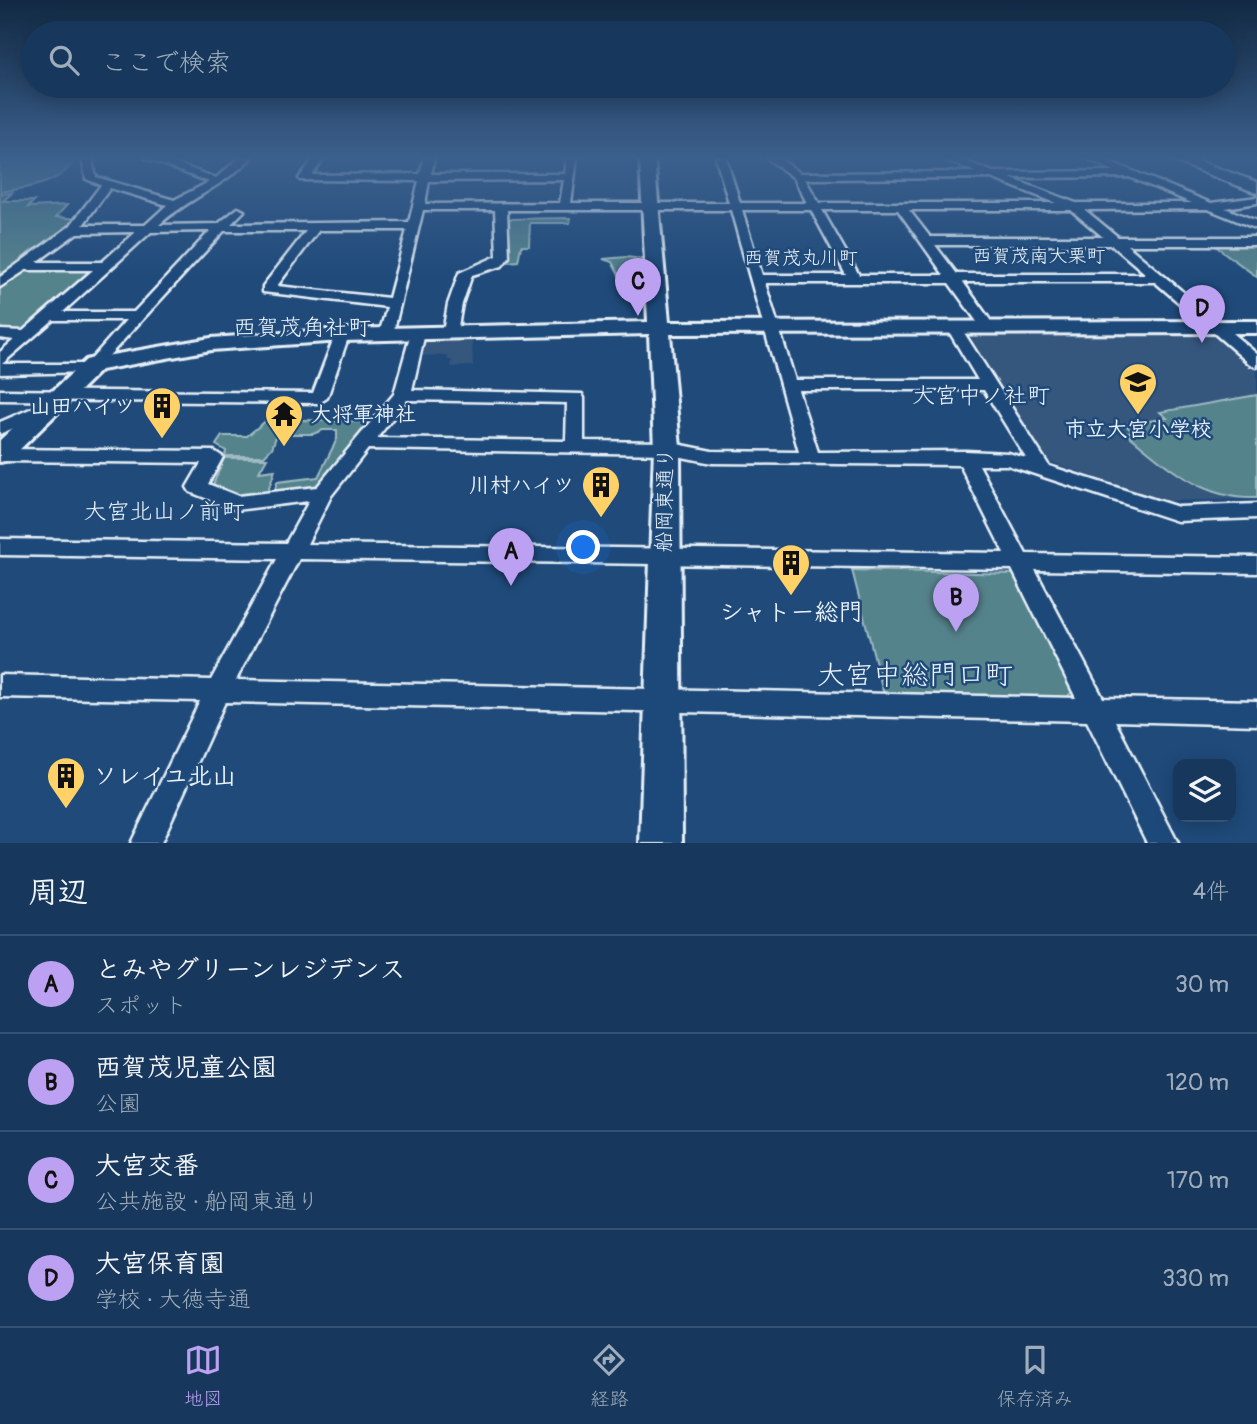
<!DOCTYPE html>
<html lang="ja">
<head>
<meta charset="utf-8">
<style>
  :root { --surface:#17385c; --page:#244365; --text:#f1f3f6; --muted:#9eacbb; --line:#365272; --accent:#bca0f2 }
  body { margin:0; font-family:Pangolin,"Klee One",sans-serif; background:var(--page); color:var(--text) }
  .controls { position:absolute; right:21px; bottom:21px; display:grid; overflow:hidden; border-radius:14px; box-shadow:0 4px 18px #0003 }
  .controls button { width:63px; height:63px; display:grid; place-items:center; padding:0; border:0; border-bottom:2px solid var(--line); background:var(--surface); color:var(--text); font:35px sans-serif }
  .you { position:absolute; left:584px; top:548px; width:24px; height:24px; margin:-18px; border:5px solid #fff; border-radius:50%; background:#1a73e8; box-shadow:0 0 0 10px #1a73e833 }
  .badge { display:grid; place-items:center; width:46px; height:46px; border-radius:50%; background:var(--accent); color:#111; font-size:23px; font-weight:700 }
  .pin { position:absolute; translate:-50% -58px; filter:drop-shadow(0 2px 4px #0008) }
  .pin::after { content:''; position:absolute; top:37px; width:24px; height:21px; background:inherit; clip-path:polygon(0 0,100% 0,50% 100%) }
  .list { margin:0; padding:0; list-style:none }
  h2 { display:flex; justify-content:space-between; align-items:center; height:91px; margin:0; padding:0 28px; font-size:30px }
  h2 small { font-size:23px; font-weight:400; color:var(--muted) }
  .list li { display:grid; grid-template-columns:46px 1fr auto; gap:21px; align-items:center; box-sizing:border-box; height:98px; padding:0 28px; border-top:2px solid var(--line) }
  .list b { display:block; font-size:26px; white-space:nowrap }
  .list p { margin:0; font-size:23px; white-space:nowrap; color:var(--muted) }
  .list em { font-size:23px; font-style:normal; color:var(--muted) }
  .icon { flex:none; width:38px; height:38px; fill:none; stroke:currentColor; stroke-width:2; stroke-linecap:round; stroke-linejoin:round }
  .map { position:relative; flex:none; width:1257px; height:843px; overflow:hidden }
  .search { position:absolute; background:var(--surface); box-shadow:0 4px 18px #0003; left:21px; right:21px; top:21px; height:77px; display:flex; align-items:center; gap:18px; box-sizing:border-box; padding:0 24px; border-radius:38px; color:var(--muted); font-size:26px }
  .sheet { height:483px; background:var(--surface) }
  nav { display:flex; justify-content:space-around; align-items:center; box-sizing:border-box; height:98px; border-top:2px solid var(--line); background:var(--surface); font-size:19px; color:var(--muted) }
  nav a { display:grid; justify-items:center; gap:4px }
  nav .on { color:var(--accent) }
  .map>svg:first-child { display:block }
</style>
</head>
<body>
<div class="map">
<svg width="1257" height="843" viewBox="0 0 1257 843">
  <rect width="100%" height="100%" fill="#1f4a7a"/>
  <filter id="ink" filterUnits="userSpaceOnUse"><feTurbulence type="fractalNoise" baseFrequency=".0143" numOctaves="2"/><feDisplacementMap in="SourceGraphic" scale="14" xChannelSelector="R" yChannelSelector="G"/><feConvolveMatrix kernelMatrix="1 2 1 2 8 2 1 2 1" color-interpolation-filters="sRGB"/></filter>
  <g filter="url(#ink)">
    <g fill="#34577d">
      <polygon points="1208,333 1218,337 1257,371 1257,499 1162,501 1048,461 967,336"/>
      <polygon points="472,335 473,366 451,367 452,360 448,360 447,355 416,356 420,340 425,337"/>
    </g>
    <g fill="#54838c" stroke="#9ebac2" stroke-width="2">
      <path d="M0,158H67L74,160C63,184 22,189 0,192Z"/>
      <polygon points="12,193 3,201 34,201 28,207 67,205 56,217 79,219 65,231 31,251 0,280 0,194"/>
      <polygon points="571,218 570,223 530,223 529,246 521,246 518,261 509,262 507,219"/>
      <polygon points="1216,243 1257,244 1257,277 1214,245"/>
      <polygon points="626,257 642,259 644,276 620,277 612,262 603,259"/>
      <polygon points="27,268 96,269 28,330 0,331 0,287"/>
      <path d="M1257,395V498C1201,500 1167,466 1126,433L1132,431L1125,425L1167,418L1160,412Z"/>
      <polygon points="268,419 369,422 316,486 274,493 277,482 318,477 337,439 337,430 323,430 313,434 277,434 272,448 264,456 225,456 226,451 216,445 222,436 247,436"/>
      <polygon points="224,458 267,458 259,472 275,470 267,494 242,497 213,485"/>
      <polygon points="852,570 1016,574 1074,690 1066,698 884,695"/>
    </g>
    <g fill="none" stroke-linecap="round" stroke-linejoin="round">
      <defs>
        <g id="street">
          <path d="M82,158H95L92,161L96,177L174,200L209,182L145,158H161L216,178L239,158H251C223,187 187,199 159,225L218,224L238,208L244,211L231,224L409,222L419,181L300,180L299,178L314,158H324L312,175L420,174L424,158H434L431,174H565L567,158H577L571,203H729L716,158H726L740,203H807L794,178L767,158H779L800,173L975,172L943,158H958L993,172L1114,171L1086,158H1101L1211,203L1257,197V203L1225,208L1257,221V229L1208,209L1085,210L1118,237H1257V245H1127L1257,354V367L1251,365L1155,282H963L995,327L988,331L983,330L949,283H765L795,380H978L947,328L954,324L959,325L1049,466L1178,507L1257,504V518L1177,521L1007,465H979L1026,554L1257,557V573L1035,570L1103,698L1257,701V725L1115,721L1178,843H1147L1087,721L225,702L161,843H131L200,701L0,697V675L211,680L277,559L0,555V539L286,543L309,501L236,510L190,492L187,487L201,463L0,461V449L214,451L223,457L208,484L238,496L317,487L394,394L411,333L418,329L425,333L412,390L582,394L584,398V441L667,442L712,451L799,452L731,210H507L509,257L502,266L472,275L462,304L457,332L450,336L443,332L448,304L459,273L497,256L495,210H423L393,334L386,338L379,334L387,307L263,292V286L306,231H224L94,372L0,374V352L14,340L0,338V330L23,331L93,270H26L0,287V277L70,226L101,185L86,179ZM1129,177L1192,203H1076L1010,178ZM991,178L1056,203H819L805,179ZM564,180L560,203L425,204L429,181ZM110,188L167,205L145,225H83ZM742,210H811L846,275H762ZM822,210H898L944,275H859ZM909,210H1071L1103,237H930ZM319,230H407L389,298L277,286ZM210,231L134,312H63L151,232ZM136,232L102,262H37L77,233ZM935,245H1112L1146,274H957ZM53,320H126L87,364H2ZM798,390H984L1026,458L1008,453L966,451L818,452ZM407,400L567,403L566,441L377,438ZM368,449L667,454L712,463L960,465L1004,553L307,544L331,496ZM299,559L1012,569L1076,698L236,680Z"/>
          <polygon points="342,331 349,335 327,398 319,403 0,400 0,390 313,393 335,335"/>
          <polygon points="44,403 50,404 53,408 50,412 0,434 0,422"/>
        </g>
        <polygon id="secondary" points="640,158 654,158 669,322 1257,321 1257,333 670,334 680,448 682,843 640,843 654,448 649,334 342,341 211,350 101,370 9,460 0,462 0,440 86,360 94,358 211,338 342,329 648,322"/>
        <polygon id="primary" points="1166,158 1190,158 1257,182 1257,193"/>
      </defs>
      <use href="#street" stroke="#e8f1f8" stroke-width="5"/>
      <use href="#secondary" stroke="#e8f1f8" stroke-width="6"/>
      <use href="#primary" stroke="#e8f1f8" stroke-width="5"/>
      <use href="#street" fill="#1f4a7a" fill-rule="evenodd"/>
      <use href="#secondary" fill="#1f4a7a" fill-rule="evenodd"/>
      <use href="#primary" fill="#1f4a7a" fill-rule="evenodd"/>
    </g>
  </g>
  <linearGradient id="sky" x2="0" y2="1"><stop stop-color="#112943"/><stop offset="0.57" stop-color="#3c608d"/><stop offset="1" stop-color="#3c608d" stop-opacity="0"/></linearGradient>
  <rect width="1257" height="277" fill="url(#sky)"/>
  <defs>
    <symbol id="school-pin" viewBox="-11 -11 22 30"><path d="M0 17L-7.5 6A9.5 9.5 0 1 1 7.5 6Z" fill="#ffd166" stroke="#1f4a7a"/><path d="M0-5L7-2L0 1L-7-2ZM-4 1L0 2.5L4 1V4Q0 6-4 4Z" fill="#111"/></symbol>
    <symbol id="building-pin" viewBox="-11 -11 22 30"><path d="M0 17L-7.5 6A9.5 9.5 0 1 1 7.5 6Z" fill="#ffd166" stroke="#1f4a7a"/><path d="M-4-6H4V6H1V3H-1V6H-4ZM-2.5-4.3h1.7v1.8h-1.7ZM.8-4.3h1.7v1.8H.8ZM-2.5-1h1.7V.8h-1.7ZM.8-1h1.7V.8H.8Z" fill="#111"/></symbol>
    <symbol id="temple-pin" viewBox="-11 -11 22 30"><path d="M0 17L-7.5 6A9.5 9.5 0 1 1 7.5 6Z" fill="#ffd166" stroke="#1f4a7a"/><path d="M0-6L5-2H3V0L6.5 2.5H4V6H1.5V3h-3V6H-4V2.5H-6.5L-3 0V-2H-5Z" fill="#111"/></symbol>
  </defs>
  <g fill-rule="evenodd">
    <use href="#school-pin" x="1116" y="360" width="44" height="60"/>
    <use href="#building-pin" x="140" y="384" width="44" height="60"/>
    <use href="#temple-pin" x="262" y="392" width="44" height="60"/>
    <use href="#building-pin" x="579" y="463" width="44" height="60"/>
    <use href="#building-pin" x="769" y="541" width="44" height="60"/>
    <use href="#building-pin" x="44" y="754" width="44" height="60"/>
  </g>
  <g text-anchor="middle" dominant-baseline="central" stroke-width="5" stroke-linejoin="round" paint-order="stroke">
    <g font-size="19" fill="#e8f1f8" stroke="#1f4a7a">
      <text x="1039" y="256">西賀茂南大栗町</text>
      <text x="801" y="258">西賀茂丸川町</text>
    </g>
    <g font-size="21" font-weight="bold" fill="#e8f1f8" stroke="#1f4a7a" text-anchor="end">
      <text x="135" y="406">山田ハイツ</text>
      <text x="311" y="414" text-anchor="start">大将軍神社</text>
      <text x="1138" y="429" text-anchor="middle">市立大宮小学校</text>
      <text x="574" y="485">川村ハイツ</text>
    </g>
    <g font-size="21" fill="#e8f1f8" stroke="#1f4a7a">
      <text transform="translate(665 500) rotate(-89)">船岡東通り</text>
    </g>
    <g font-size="23" fill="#e8f1f8" stroke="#1f4a7a">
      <text x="302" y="327">西賀茂角社町</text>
      <text x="981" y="395">大宮中ノ社町</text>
      <text x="164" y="511">大宮北山ノ前町</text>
    </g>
    <g font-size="24" font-weight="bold" fill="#e8f1f8" stroke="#1f4a7a">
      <text x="791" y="612">シャトー総門</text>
      <text x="93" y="776" text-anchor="start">ソレイユ北山</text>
    </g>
    <g font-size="28" fill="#e8f1f8" stroke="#1f4a7a">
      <text x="915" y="675">大宮中総門口町</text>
    </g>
  </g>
</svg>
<div class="controls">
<button><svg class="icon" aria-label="layers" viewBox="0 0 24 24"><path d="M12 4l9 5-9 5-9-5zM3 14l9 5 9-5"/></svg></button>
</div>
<div class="you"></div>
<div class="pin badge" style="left:511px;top:586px">A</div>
<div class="pin badge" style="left:956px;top:632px">B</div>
<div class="pin badge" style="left:638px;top:316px">C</div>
<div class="pin badge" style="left:1202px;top:343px">D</div>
<div class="search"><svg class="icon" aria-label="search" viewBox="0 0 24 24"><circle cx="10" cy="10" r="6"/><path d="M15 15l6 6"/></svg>ここで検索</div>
</div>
<section class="sheet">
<h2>周辺<small>4件</small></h2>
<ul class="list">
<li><span class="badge">A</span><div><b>とみやグリーンレジデンス</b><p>スポット</p></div><em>30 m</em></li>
<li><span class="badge">B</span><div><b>西賀茂児童公園</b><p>公園</p></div><em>120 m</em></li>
<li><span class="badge">C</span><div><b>大宮交番</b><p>公共施設 · 船岡東通り</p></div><em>170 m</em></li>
<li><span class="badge">D</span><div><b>大宮保育園</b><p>学校 · 大徳寺通</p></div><em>330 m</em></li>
</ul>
</section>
<nav>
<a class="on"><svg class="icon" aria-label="map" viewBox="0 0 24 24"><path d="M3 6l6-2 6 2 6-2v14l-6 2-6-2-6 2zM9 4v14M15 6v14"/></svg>地図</a>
<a><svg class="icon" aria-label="directions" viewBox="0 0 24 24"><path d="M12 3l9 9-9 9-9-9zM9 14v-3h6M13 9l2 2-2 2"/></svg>経路</a>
<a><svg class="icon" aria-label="saved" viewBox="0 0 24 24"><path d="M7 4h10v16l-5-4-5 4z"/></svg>保存済み</a>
</nav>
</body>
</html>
